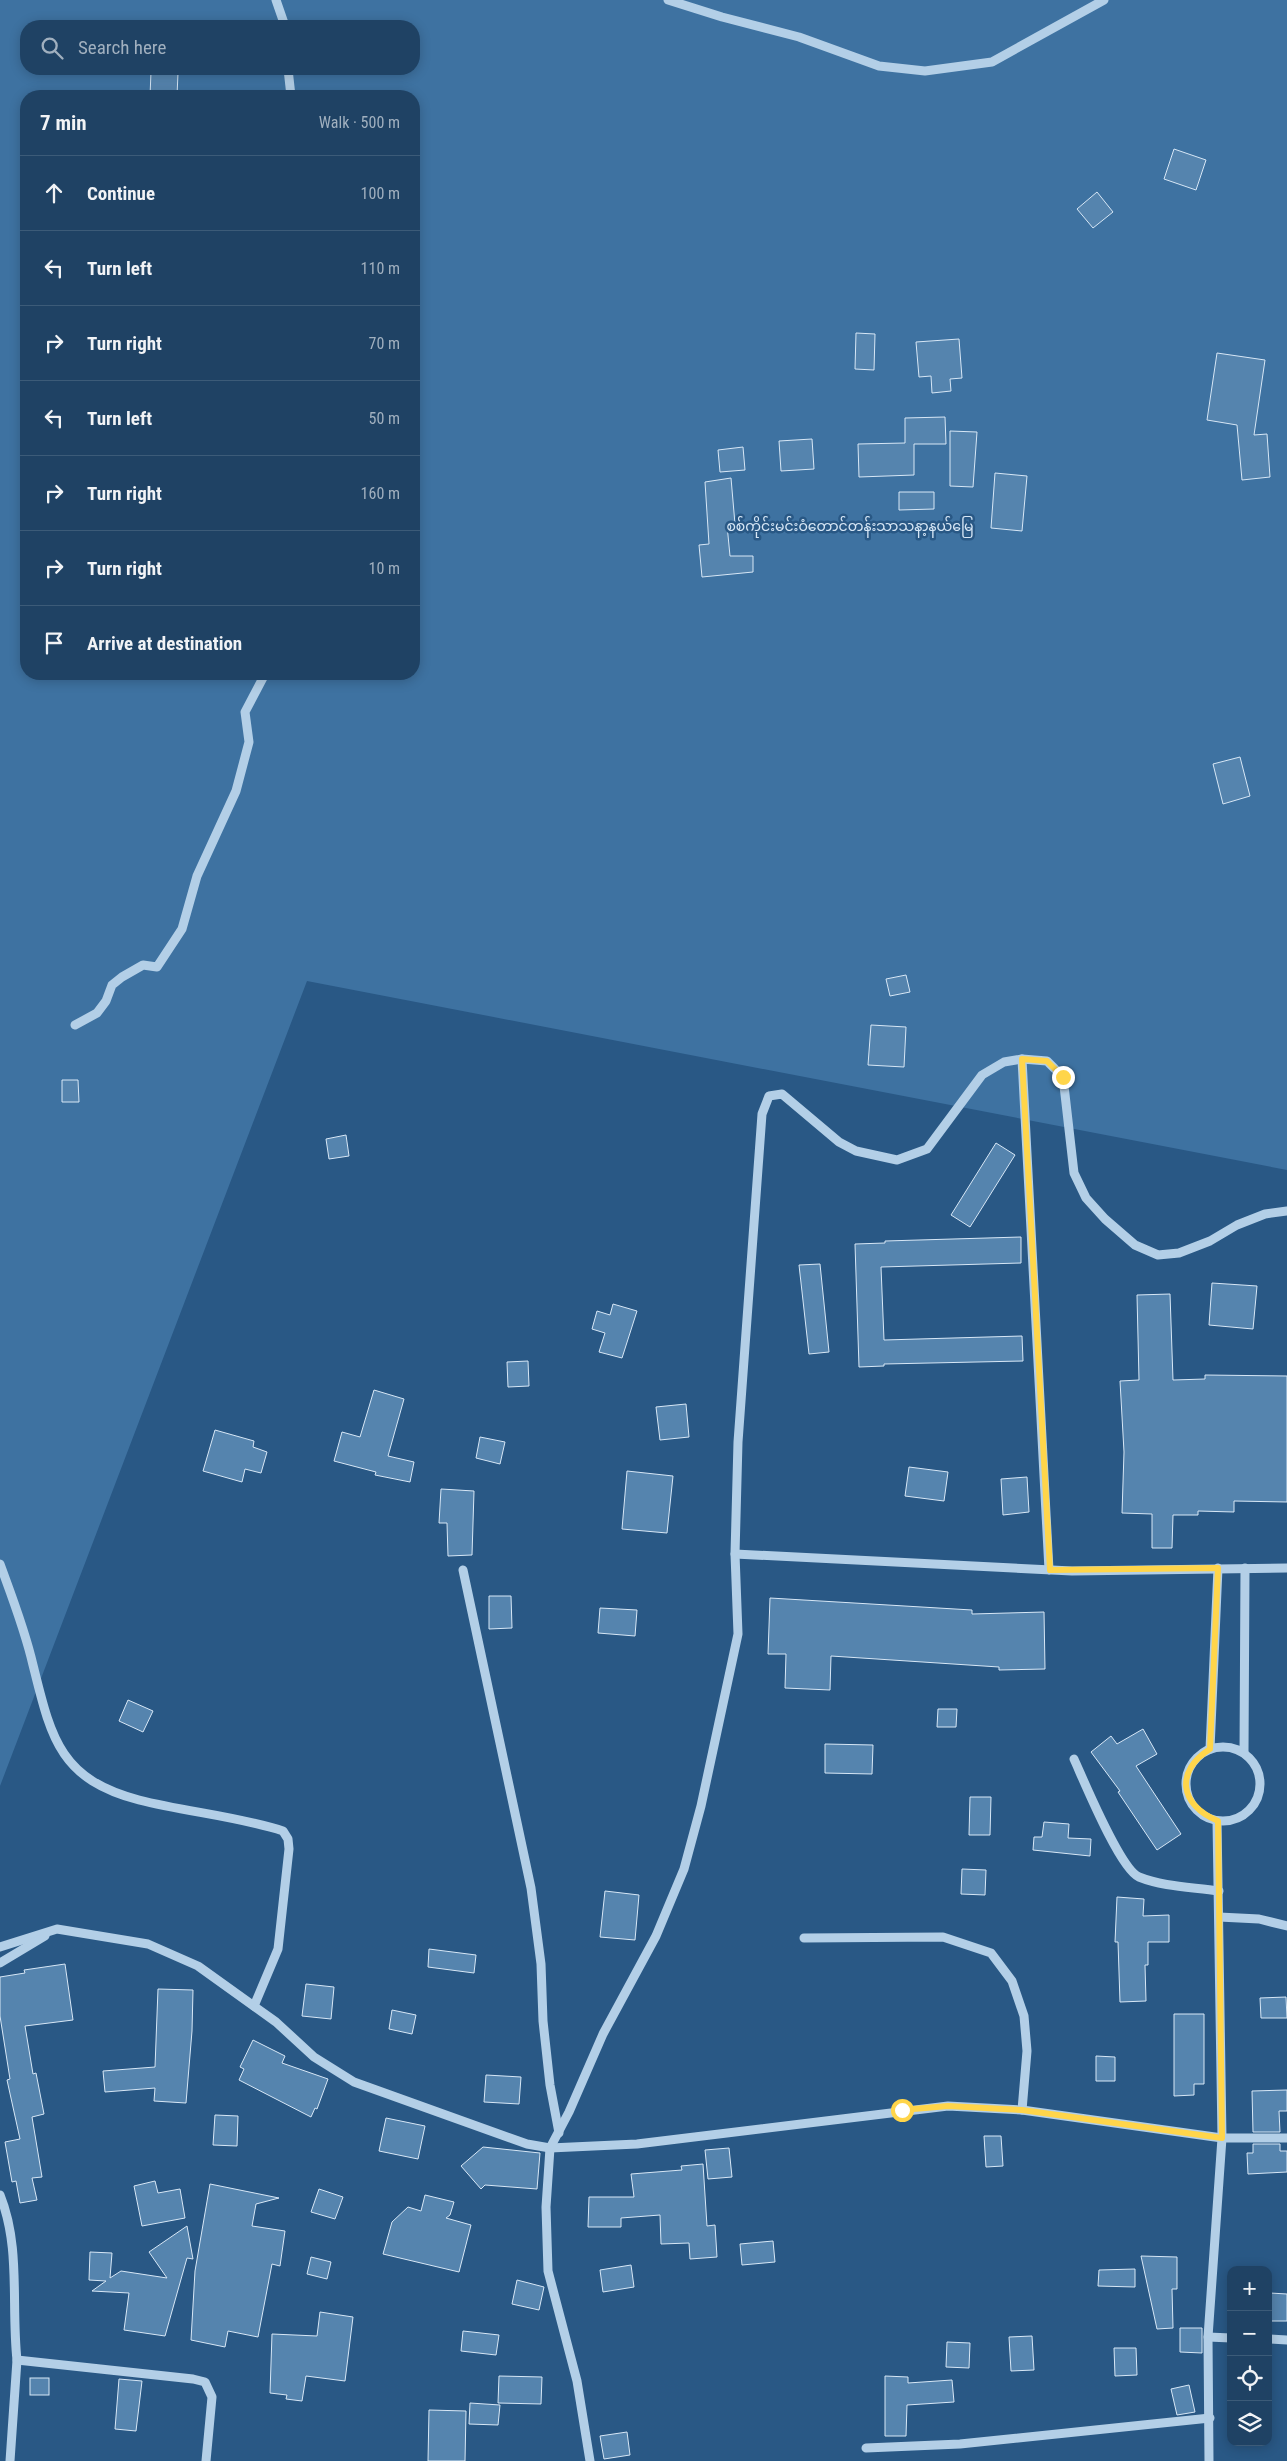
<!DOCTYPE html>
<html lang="en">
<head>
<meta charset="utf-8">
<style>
  :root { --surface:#1f4264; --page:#2c4d6d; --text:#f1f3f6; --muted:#a1b0bf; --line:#3c5b78 }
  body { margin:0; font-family:"Roboto Condensed","Noto Sans Myanmar",sans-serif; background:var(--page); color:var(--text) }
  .controls { position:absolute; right:15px; bottom:15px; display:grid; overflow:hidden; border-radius:10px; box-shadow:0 2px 12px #0003 }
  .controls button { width:45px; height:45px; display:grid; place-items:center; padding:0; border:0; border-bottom:1px solid var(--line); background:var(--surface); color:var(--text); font:25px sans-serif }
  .stop { position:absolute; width:15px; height:15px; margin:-11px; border:4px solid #ffd54a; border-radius:50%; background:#fff }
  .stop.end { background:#ffd54a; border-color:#fff; box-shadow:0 1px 5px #0008 }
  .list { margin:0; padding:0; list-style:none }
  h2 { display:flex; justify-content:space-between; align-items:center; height:65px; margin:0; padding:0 20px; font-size:21px }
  h2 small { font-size:16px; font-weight:400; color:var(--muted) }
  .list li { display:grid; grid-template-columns:32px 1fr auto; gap:15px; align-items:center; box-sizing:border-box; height:75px; padding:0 20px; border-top:1px solid var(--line) }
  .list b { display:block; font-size:19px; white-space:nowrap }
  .list em { font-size:16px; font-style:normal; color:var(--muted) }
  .icon { flex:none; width:28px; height:28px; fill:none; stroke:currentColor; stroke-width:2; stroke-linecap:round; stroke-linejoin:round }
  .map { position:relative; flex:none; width:1287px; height:2461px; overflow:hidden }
  .search { position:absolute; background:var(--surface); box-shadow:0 2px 12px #0003; left:20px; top:20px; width:400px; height:55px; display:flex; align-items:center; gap:12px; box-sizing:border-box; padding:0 18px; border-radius:20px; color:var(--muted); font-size:19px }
  .panel { position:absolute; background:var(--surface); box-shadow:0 2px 12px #0003; left:20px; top:90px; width:400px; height:590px; border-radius:20px }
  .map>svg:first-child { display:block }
</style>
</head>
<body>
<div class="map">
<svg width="1287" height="2461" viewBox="0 0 1287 2461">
  <rect width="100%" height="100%" fill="#295885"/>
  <path fill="#3e72a1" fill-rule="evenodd" d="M0,0H1287V1170L307,981L0,1786ZM26,26H414V69H26ZM26,96H414V674H26Z"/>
  <g fill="#5584ae" stroke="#d7e7f6">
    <polygon points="151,72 178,73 177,96 150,96"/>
    <polygon points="1174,149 1206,160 1196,190 1164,179"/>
    <polygon points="1097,192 1113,212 1093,228 1077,209"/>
    <polygon points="856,333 875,334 874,370 855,369"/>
    <polygon points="959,339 962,378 950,379 951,391 932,393 931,376 919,377 916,342"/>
    <polygon points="1217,353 1265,360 1254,435 1267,434 1270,477 1242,480 1237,425 1207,420"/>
    <polygon points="945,417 946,444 914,444 914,475 859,477 858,444 905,443 905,418"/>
    <polygon points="950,431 977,432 973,487 950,486"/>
    <polygon points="812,439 814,469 781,471 779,441"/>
    <polygon points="743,447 745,470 720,472 718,450"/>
    <polygon points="995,473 1027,476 1022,531 991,528"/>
    <polygon points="731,478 735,524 727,525 730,556 753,556 753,572 702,577 699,545 709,544 705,482"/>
    <polygon points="899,492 934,492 934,509 899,510"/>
    <polygon points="1240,757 1250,796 1223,804 1213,764"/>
    <polygon points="906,975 910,992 890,996 886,979"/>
    <polygon points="871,1025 906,1027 904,1067 868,1065"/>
    <polygon points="62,1080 78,1080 79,1102 62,1102"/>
    <polygon points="346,1135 349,1156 329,1159 326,1139"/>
    <polygon points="996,1143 1015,1155 970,1227 951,1215"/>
    <polygon points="1021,1237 1021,1263 881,1267 884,1340 1022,1336 1023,1361 884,1364 884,1366 859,1367 855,1244 885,1243 885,1241"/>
    <polygon points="820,1264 829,1352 809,1354 799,1265"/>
    <polygon points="1212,1283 1257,1286 1253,1329 1209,1325"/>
    <polygon points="1170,1294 1173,1380 1205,1379 1205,1375 1287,1376 1287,1502 1234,1501 1234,1512 1198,1511 1198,1515 1173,1515 1172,1548 1152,1548 1152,1514 1122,1513 1124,1452 1120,1381 1139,1380 1137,1295"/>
    <polygon points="613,1304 637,1311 622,1358 599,1352 605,1333 592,1329 597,1311 610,1315"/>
    <polygon points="528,1361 529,1386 508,1387 507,1362"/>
    <polygon points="374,1390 404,1399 388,1456 414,1462 410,1482 375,1475 376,1472 334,1461 342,1432 360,1437"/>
    <polygon points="686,1404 689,1437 660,1440 656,1407"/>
    <polygon points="215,1430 254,1441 253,1447 267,1452 261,1473 245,1469 242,1482 203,1471"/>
    <polygon points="480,1437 505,1442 500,1464 476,1458"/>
    <polygon points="909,1467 948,1472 944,1501 905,1496"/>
    <polygon points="627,1471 673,1476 667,1533 622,1529"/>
    <polygon points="1027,1477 1029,1512 1003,1515 1001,1479"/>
    <polygon points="441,1489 474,1491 472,1555 448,1556 447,1523 439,1523"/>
    <polygon points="489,1596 511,1596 512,1628 489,1629"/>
    <polygon points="770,1598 972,1610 972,1614 1044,1612 1045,1669 999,1670 999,1667 831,1656 830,1690 785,1688 786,1654 768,1654"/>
    <polygon points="600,1608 637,1610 635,1636 598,1633"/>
    <polygon points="128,1700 153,1711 143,1732 119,1721"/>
    <polygon points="938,1709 957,1709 956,1727 937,1727"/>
    <polygon points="1143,1729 1157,1754 1136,1766 1181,1834 1157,1850 1118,1792 1120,1791 1091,1752 1111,1736 1117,1744"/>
    <polygon points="825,1744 873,1745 872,1774 825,1773"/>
    <polygon points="970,1797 991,1797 990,1835 969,1835"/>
    <polygon points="1044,1822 1069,1824 1068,1838 1091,1839 1090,1856 1033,1850 1034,1837 1042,1837"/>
    <polygon points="962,1869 986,1870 985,1895 961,1894"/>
    <polygon points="605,1891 639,1895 635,1940 600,1937"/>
    <polygon points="1117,1897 1144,1899 1143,1916 1169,1915 1169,1942 1148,1942 1148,1965 1145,1965 1146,2001 1120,2002 1118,1942 1115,1942"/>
    <polygon points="429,1949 476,1955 474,1973 428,1967"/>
    <polygon points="65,1964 73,2020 25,2026 33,2074 36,2073 44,2114 32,2117 42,2177 32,2178 37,2200 20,2203 16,2181 12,2182 5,2142 20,2139 7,2080 10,2079 0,2016 0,1977 25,1973 24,1970"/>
    <polygon points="306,1984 334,1987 331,2019 302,2016"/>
    <polygon points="158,1989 193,1990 192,2031 186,2103 154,2101 155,2088 105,2092 103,2071 155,2067"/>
    <polygon points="1286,1997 1287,2018 1261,2018 1260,1998"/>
    <polygon points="392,2010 416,2015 412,2034 389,2029"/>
    <polygon points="1174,2014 1204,2014 1204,2084 1194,2084 1194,2095 1174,2096"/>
    <polygon points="253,2040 285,2056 282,2063 328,2079 317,2109 315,2108 311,2117 239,2080 244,2069 240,2067"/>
    <polygon points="1096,2056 1115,2057 1115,2081 1096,2081"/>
    <polygon points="486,2075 521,2077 519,2104 484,2102"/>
    <polygon points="1287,2090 1287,2111 1279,2111 1280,2132 1253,2132 1252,2091"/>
    <polygon points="215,2115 238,2116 237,2146 213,2145"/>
    <polygon points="386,2118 425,2126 418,2159 379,2151"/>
    <polygon points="984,2136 1001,2136 1003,2166 986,2167"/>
    <polygon points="1253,2144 1280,2144 1280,2151 1287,2151 1287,2172 1248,2174 1247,2153 1253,2153"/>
    <polygon points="483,2147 540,2153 537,2189 485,2185 481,2189 461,2166"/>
    <polygon points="729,2148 732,2177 708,2179 705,2150"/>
    <polygon points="703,2164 707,2226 715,2225 717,2257 690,2259 689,2243 661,2244 660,2215 621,2218 621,2227 588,2227 589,2197 634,2197 631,2174 682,2170 681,2166"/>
    <polygon points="155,2181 158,2193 180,2189 185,2218 142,2226 134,2186"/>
    <polygon points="210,2184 279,2198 256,2204 252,2226 285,2231 280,2266 272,2264 258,2337 228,2331 225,2347 191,2340 195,2271"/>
    <polygon points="319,2189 343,2197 335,2219 311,2212"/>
    <polygon points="425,2195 454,2202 450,2215 446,2218 471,2225 459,2272 383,2254 392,2222 408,2207 421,2211"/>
    <polygon points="187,2226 193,2259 187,2258 165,2336 124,2330 129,2293 92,2291 106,2281 89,2280 90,2252 112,2253 110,2278 121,2271 167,2278 149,2252"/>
    <polygon points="773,2241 775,2262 742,2265 740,2244"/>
    <polygon points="1141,2256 1177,2257 1177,2289 1172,2289 1173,2328 1157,2329"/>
    <polygon points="311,2257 331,2262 327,2279 307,2274"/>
    <polygon points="631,2265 634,2287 603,2292 600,2270"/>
    <polygon points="1135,2269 1135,2287 1098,2286 1099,2270"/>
    <polygon points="517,2280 544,2287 539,2310 512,2304"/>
    <polygon points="1270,2293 1287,2294 1287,2321 1270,2321"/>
    <polygon points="320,2312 353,2317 345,2381 306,2376 302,2401 286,2399 287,2395 270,2393 272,2334 317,2336"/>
    <polygon points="1180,2328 1202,2328 1202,2353 1180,2352"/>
    <polygon points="463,2331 499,2335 496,2355 461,2351"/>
    <polygon points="1032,2336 1034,2370 1011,2371 1009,2337"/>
    <polygon points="947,2342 970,2343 969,2368 946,2367"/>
    <polygon points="1114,2348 1136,2348 1137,2375 1115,2376"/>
    <polygon points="499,2376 542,2377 541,2404 498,2403"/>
    <polygon points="885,2376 908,2377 908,2383 952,2380 954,2402 907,2405 906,2436 885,2436"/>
    <rect x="30" y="2378" width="19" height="17"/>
    <polygon points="119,2379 142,2381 136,2431 115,2429"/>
    <polygon points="1189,2385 1195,2412 1177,2415 1171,2389"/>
    <polygon points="470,2403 500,2405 498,2425 469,2424"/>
    <polygon points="429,2410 466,2411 465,2461 428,2461"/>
    <polygon points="627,2432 630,2455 604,2459 600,2436"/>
  </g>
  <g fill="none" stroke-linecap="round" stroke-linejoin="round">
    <g stroke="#b3cfe7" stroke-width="9">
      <polyline points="276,0 285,26"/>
      <polyline points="668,0 722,17 799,37 879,66 925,71 992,62 1104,0"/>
      <polyline points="288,69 291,96"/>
      <polyline points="75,1025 97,1013 106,1001 112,985 122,977 143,965 157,967 182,929 197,876 236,791 249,742 245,712 265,674"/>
      <polyline points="1022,1059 1049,1570"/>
      <polyline points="735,1554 1072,1571 1287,1568"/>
      <path d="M0,1564C12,1597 25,1630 33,1665C51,1737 59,1779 139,1800C186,1812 236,1816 283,1831L288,1839L289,1849L278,1949L254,2006"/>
      <polyline points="463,1570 531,1888 541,1964 543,2021 550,2085 559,2133"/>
      <circle cx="1223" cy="1784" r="37"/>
      <polyline points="1210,1749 1218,1568"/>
      <polyline points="1244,1753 1245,1568"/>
      <path d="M1074,1759C1084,1781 1120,1869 1139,1877C1164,1887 1193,1887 1219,1891"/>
      <polyline points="1219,1917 1259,1919 1287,1926"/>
      <polyline points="804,1938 943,1937 991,1953 1012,1981 1024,2016 1027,2051 1022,2110"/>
      <polyline points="0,1947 57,1929 148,1944 198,1966 276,2022 314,2057 354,2082 527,2144 550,2148 637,2144 948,2106 1022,2110 1222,2138 1287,2138"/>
      <polyline points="0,1963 45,1936"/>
      <path d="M0,2195C21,2247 11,2305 17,2360L193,2379L205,2382L212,2397L206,2461"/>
      <polyline points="1208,2337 1231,2338"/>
      <polyline points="1268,2339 1287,2340"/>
      <polyline points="866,2448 960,2444 1210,2418"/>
      <polyline points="10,2461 17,2360"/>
      <polyline points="590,2461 577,2381 548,2271 546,2207 550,2148 569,2112 603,2034 656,1936 684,1869 701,1806 738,1634 735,1554 738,1442 762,1114 769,1096 782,1094 839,1142 856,1151 897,1160 927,1149 982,1075 1004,1062 1022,1059 1047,1061 1063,1077 1074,1173 1086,1198 1105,1219 1135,1245 1158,1255 1179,1253 1210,1241 1237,1225 1265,1214 1287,1211"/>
      <polyline points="1209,2461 1208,2337 1222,2138 1217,1821"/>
    </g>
  </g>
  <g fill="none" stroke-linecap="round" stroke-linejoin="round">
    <path stroke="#ffd54a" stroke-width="6" d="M902,2110L948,2106L1022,2110L1222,2138L1218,1821C1179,1805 1175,1771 1210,1749L1218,1568L1050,1570L1022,1059L1047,1061L1063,1077"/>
  </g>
  <g text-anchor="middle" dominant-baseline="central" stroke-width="5" stroke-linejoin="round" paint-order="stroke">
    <g font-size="14" fill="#d7e7f6" stroke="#295885">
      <text x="850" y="526">စစ်ကိုင်းမင်းဝံတောင်တန်းသာသနာ့နယ်မြေ</text>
    </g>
  </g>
</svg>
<div class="controls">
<button>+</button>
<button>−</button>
<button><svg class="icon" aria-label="locate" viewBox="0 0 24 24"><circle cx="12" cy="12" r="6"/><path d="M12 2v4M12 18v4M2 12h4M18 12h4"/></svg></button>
<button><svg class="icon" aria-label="layers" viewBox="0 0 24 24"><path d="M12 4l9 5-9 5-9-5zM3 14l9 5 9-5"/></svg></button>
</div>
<div class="stop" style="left:902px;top:2110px"></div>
<div class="stop end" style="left:1063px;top:1077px"></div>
<div class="search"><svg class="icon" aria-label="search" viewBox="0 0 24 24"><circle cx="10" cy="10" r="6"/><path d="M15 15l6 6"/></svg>Search here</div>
<section class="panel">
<h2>7 min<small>Walk · 500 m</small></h2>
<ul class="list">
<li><svg class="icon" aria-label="ahead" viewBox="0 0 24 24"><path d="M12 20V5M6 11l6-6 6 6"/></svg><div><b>Continue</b></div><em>100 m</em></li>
<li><svg class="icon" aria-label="left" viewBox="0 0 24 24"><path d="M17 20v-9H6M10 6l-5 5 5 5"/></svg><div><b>Turn left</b></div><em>110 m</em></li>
<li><svg class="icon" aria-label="right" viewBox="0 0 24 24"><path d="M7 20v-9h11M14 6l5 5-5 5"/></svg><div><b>Turn right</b></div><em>70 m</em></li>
<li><svg class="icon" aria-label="left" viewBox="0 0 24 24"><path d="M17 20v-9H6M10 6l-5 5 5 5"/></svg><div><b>Turn left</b></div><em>50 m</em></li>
<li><svg class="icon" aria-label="right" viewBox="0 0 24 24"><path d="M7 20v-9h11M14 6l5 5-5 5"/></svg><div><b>Turn right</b></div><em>160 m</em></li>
<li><svg class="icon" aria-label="right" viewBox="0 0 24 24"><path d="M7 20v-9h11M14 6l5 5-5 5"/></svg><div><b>Turn right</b></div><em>10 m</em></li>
<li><svg class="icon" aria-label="arrive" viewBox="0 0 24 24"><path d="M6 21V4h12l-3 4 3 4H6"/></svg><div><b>Arrive at destination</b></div></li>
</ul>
</section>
</div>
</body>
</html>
